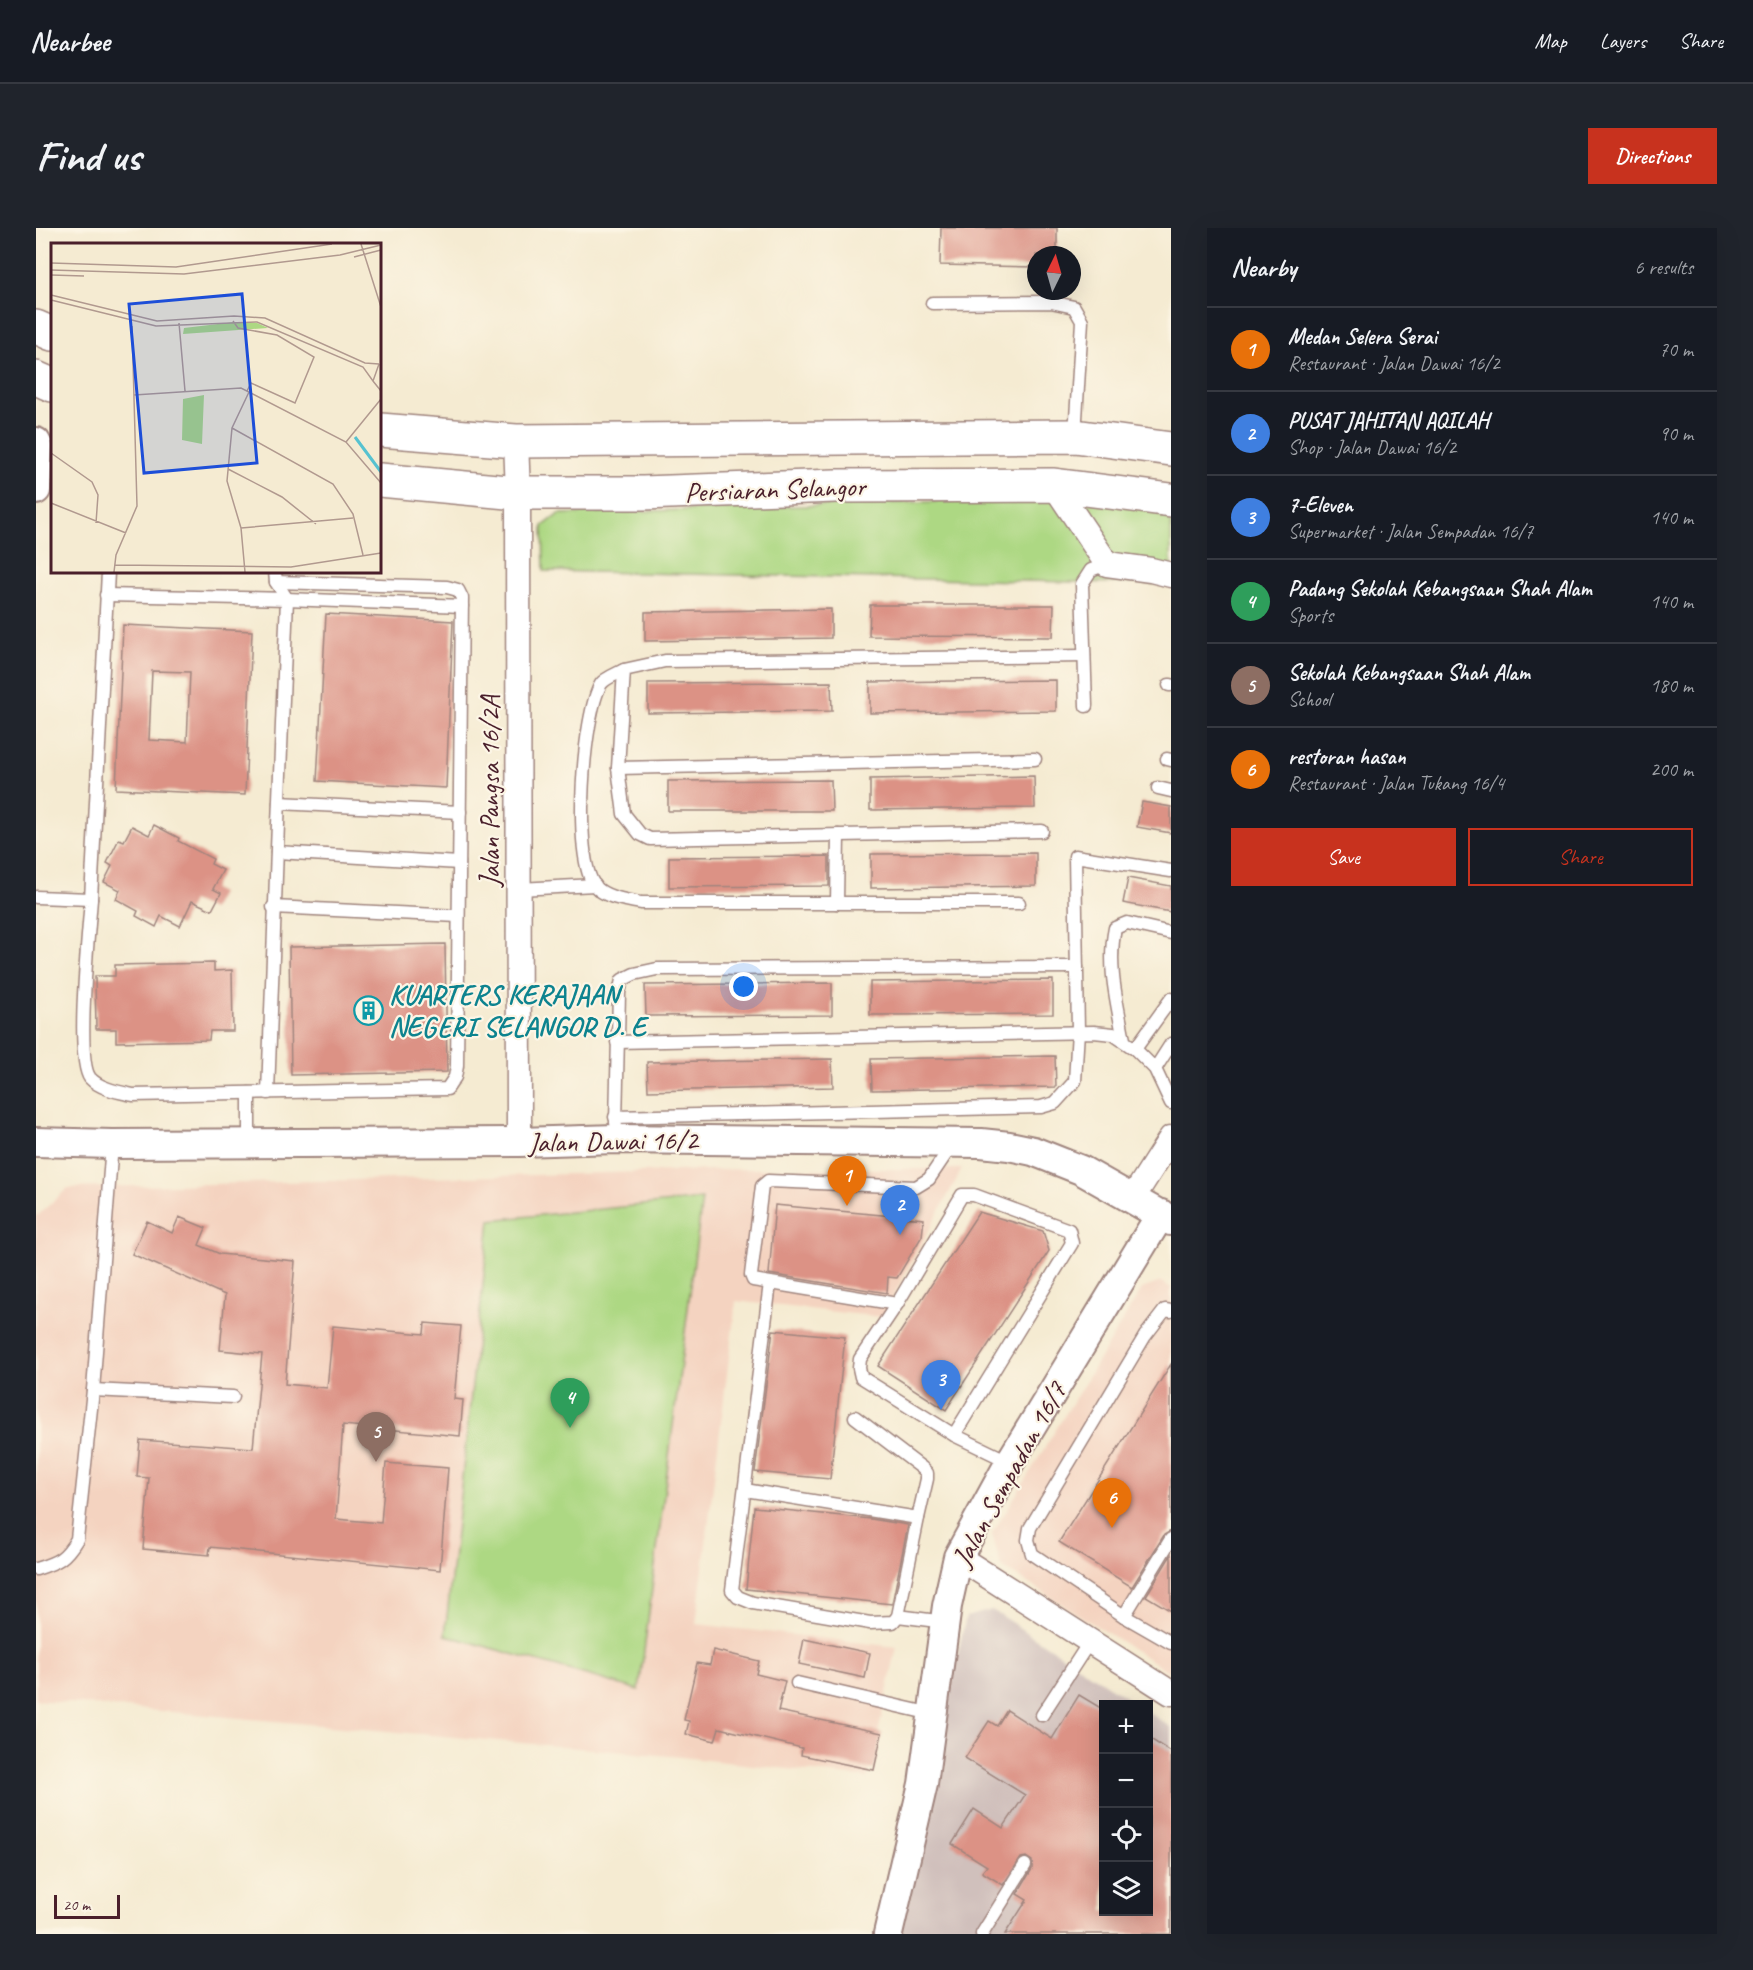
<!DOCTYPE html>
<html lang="en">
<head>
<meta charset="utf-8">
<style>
  :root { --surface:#171b24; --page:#20242c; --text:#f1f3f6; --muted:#9ea1a6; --line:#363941; --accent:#c8321e }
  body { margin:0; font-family:Caveat,sans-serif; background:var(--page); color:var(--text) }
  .controls { position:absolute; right:18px; bottom:18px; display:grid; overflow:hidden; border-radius:0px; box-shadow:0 6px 24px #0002 }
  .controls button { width:54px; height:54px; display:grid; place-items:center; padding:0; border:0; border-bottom:2px solid var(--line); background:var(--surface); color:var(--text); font:30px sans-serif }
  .compass { position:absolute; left:991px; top:18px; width:54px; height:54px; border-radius:50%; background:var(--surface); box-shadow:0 6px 24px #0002; rotate:5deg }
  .scale { position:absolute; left:18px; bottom:15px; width:66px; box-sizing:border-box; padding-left:6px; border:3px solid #4a1f2b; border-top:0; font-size:16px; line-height:21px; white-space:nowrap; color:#4a1f2b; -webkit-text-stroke:4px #fcf5e5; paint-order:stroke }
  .you { position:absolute; left:708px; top:759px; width:21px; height:21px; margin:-15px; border:4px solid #fff; border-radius:50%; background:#1a73e8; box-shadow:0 0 0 9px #1a73e833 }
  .badge { display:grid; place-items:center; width:39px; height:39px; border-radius:50%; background:var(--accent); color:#fff; font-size:20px; font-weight:700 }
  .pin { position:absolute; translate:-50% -50px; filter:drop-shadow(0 2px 3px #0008) }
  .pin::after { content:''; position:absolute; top:32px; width:21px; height:18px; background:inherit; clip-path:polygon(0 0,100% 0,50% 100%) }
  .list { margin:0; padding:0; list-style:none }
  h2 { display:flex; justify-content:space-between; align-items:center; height:78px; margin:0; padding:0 24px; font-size:26px }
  h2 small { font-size:20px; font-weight:400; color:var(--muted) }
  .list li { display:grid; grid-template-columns:39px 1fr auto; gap:18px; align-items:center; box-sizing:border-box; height:84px; padding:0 24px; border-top:2px solid var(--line) }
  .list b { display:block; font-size:22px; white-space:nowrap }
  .list p { margin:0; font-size:20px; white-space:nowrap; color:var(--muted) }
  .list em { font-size:20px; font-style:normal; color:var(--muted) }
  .actions { display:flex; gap:12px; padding:18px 24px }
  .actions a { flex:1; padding:14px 0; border:2px solid var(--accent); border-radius:0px; text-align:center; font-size:21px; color:var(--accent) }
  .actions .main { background:var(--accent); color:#fff }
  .icon { flex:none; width:33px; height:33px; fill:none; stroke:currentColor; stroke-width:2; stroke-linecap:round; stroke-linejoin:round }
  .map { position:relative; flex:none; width:1135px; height:1706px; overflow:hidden; border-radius:0px }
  header { display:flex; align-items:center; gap:36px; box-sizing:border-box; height:84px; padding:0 30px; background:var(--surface); border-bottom:2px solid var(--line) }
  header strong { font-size:28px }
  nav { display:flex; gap:33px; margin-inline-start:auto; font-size:21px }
  .intro { display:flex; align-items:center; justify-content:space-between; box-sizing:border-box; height:144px; padding:0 36px }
  h1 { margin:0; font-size:42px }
  .button { padding:15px 27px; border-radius:0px; background:var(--accent); color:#fff; font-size:21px; font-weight:700 }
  main { display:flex; gap:36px; padding:0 36px }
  aside { flex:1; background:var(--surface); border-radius:0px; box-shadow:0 6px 24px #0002 }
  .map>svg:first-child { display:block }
</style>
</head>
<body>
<header>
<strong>Nearbee</strong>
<nav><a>Map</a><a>Layers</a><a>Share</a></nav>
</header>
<div class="intro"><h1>Find us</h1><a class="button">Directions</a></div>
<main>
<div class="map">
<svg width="1135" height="1706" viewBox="0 0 1135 1706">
  <rect width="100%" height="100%" fill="#fcf5e5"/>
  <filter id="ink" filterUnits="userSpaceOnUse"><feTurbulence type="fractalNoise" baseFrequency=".0167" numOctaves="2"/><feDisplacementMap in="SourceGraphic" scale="12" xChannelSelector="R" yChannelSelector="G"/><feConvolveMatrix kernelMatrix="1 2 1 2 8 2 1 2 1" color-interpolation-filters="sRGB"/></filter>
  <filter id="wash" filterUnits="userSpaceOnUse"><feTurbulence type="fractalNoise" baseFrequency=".008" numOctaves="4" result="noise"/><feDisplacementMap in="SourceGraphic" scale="24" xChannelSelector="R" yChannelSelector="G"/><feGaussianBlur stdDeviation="1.35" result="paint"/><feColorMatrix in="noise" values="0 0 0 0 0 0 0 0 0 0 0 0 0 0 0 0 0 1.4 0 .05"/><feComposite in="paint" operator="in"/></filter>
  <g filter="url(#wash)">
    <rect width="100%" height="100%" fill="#f5ebd2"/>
    <g fill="#f4d3c0">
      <polygon points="712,941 926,941 846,1089 700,1073 660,1396 861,1419 832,1550 645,1529 0,1472 0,989 32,960"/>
      <polygon points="1125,1054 1135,1060 1135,1445 965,1338 956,1306 1106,1061"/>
    </g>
    <polygon fill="#d0c0bc" points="956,1382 1100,1476 1068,1476 1068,1684 1112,1684 1113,1485 1135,1499 1135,1706 860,1706 930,1389"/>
    <g fill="#add883" stroke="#7c7c57" stroke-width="1.5">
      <polygon points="1038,269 1135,281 1135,356 508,343 507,298 523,286"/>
      <polygon points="666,971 603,1462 409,1407 454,992"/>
    </g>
    <g id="blocks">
      <g fill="#dc9285" fill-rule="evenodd">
        <polygon points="905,0 1021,0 1021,27 1000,27 1000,39 904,37"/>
        <polygon points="834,377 1018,377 1017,409 833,408"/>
        <polygon points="795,381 795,410 609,413 609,384"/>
        <polygon points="290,386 417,393 410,560 281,553"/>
        <path d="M87,397L216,403L209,567L80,561ZM116,443L154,444L151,514L113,512Z"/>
        <polygon points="1020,452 1020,483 834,485 834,454"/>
        <polygon points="795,454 796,483 612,485 612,455"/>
        <polygon points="998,548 999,580 834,582 834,551"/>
        <polygon points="795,552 796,583 632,583 632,553"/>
        <polygon points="1106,574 1135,579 1135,605 1101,599"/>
        <polygon points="118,597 143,610 142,613 177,631 175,636 187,642 177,661 185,665 176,682 156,673 144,698 125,688 120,699 100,688 102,683 80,671 84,662 68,654 76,638 71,635 83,611 88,613 96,598 113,607"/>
        <polygon points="1000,625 1000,658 835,660 835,626"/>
        <polygon points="793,628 793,658 633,659 633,629"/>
        <polygon points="1092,650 1135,658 1135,684 1087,675"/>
        <polygon points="409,716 411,844 255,847 253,719"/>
        <polygon points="178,735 178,743 196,742 197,803 174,803 173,812 80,814 80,801 60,801 59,748 79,748 79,737"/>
        <polygon points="1017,752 1017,786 834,787 834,754"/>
        <polygon points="796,755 796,787 610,788 609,757"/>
        <polygon points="1019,828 1020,859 836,862 835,831"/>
        <polygon points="796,831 797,859 612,863 611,834"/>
        <polygon points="739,977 888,991 886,1008 861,1050 852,1049 851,1065 733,1046"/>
        <polygon points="943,984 1007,1003 1013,1023 910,1182 842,1138"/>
        <polygon points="143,989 170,1000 163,1017 184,1026 259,1033 249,1156 291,1160 297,1098 388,1106 389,1095 425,1098 418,1171 427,1172 424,1208 307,1197 300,1291 345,1295 350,1235 412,1240 404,1342 174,1319 173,1327 107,1321 113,1250 101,1249 104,1212 217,1220 226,1126 184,1122 189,1067 96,1026 111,993 136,1005"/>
        <polygon points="737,1102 809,1109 794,1251 719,1244"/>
        <polygon points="1135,1136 1135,1303 1128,1307 1096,1359 1023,1314"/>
        <polygon points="718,1279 835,1291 872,1297 856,1376 710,1361"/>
        <polygon points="1135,1327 1135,1383 1110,1368"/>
        <polygon points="768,1411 834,1425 829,1450 763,1436"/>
        <polygon points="677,1422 723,1433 720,1446 749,1453 742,1483 846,1505 838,1542 765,1527 766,1520 683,1500 679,1513 650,1506 653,1493 648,1492 661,1435 674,1437"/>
        <polygon points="1043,1467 1068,1482 1068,1683 1113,1683 1113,1510 1135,1524 1135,1706 969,1706 991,1672 981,1666 996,1641 996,1633 990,1629 985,1630 967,1657 946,1644 951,1638 916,1616 938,1581 967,1600 989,1567 929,1530 953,1493 961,1498 971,1482 1016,1511"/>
      </g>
    </g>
  </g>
  <g filter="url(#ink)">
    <use href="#blocks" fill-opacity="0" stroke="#a0857e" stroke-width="1.5"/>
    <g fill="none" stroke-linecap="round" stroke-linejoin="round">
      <defs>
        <g id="service">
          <polyline points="896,75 1015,74 1038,79 1046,93 1039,207"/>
          <polyline points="70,367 251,371 426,378"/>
          <path d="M588,442C581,446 569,450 565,456C547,486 536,630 559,658C569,670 591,672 605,675H983"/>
          <polyline points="1133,457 1135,457"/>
          <polyline points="1050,478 1046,356 1055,342 1071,336"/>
          <polyline points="1131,531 1135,532"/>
          <polyline points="582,540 999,531"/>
          <polyline points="1122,560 1135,563"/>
          <polyline points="243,575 424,584"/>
          <polyline points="1006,603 614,611 604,606 588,586 582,540 588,442 629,433 1048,428"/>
          <polyline points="241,624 423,635"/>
          <polyline points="483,661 559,657"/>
          <path d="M0,669L55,671C53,701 39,831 54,850C64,861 83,864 97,867L411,861L419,849L421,838L426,370L422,362L411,359L240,354"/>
          <polyline points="55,671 72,344"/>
          <polyline points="801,675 802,607"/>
          <polyline points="237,679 422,688"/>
          <path d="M1088,812C1081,774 1071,738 1079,700L1091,695L1135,705"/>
          <polyline points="581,814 1058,804 1077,806 1099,821 1119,841 1135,875"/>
          <polyline points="1099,821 1135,771"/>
          <polyline points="1119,841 1135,816"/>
          <polyline points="213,865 213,915"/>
          <path d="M232,865C237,700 245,536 251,371L240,354L239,344"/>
          <polyline points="579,889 1005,879 1019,875 1039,853 1042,803 1039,628 1135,643"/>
          <polyline points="580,895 583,765 586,752 598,746 621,741 1041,739"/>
          <polyline points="734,1055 696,1362 702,1369 717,1375 834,1395 857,1394 862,1388 882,1290"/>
          <polyline points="861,1076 717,1052 715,1047 726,958 732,953 880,959 893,951 916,917"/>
          <polyline points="1135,1083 1129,1082 1109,1108 994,1300 992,1312 996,1326 1088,1388 1135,1415"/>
          <polyline points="57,1162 197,1169"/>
          <polyline points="918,1207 1036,1015 1033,1002 938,967 926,967 861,1076 824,1131 823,1140 825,1149 918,1207 974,1234"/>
          <polyline points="709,1262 882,1290 891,1251 891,1245 886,1240 819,1189"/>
          <path d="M0,1341C22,1334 29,1331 41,1311L57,1162L76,916"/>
          <polyline points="862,1388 909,1394"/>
          <polyline points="1088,1388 1135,1311"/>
          <polyline points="761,1455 896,1486"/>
          <polyline points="1006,1487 1054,1413"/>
          <polyline points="946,1706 989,1637"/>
        </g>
        <g id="minor">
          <polyline points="480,213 482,265 483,914"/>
          <polyline points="1018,257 1071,336 1115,342 1135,347"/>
          <polyline points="1096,971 1135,910"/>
          <polyline points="922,1329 1135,1465"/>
        </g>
        <g id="tertiary">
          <polyline points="0,214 2,218 0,262"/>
          <polyline points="0,914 76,916 483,914 580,911 945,915 973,918 997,923 1045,942 1135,993"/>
          <polyline points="852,1706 887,1556 911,1378 922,1329 974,1234 1125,986"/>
        </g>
        <g id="primary">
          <polyline points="0,99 16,106"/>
          <polyline points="0,150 16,157"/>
          <polyline points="344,202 480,213 1039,208 1135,221"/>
          <polyline points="344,252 482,265 607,265 799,258 1018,257 1135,272"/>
        </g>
      </defs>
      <use href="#service" stroke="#a0857e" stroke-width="15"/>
      <use href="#minor" stroke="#a0857e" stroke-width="27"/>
      <use href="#tertiary" stroke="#a0857e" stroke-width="32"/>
      <use href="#primary" stroke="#a0857e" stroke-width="36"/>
      <use href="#service" stroke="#fff" stroke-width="12"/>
      <use href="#minor" stroke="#fff" stroke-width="24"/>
      <use href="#tertiary" stroke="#fff" stroke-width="28"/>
      <use href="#primary" stroke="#fff" stroke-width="33"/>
    </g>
  </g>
  <defs>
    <symbol id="building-ring" viewBox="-11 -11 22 22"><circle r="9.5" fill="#fcf5e5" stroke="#0f9aa8" stroke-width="1.5"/><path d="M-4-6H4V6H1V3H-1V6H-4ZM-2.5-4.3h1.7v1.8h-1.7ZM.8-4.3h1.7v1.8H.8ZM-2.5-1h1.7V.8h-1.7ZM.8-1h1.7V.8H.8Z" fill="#0f9aa8"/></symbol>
  </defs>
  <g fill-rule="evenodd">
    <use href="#building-ring" x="316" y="766" width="33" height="33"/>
  </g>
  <g text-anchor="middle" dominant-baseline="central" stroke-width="4.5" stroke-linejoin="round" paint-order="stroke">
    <g font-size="28" fill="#4a1f2b" stroke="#fcf5e5">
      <text transform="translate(739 261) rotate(-2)">Persiaran Selangor</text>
      <text transform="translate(453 563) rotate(-90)">Jalan Pangsa 16/2A</text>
      <text transform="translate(577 913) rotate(-1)">Jalan Dawai 16/2</text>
      <text transform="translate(973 1246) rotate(-61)">Jalan Sempadan 16/7</text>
    </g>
    <g font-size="28" font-weight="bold" fill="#0d838f" stroke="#fcf5e5" text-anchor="start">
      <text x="353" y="766">KUARTERS KERAJAAN<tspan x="353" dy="32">NEGERI SELANGOR D. E</tspan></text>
    </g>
  </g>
  <g transform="translate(15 15)">
    <rect width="330" height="330" fill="#f5ebd2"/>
    <path d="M184,79L206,80L217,85L132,91L133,85ZM153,152L151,201L131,197L132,156Z" fill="#add883"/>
    <path fill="none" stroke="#56c2d0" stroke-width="3" d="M304,194L330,229"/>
    <path fill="none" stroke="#b1998f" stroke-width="1.5" d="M310,1L330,64M303,14L330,7M0,20L125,24L281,1M0,27L133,31L289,12L330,2M0,32L33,33M0,52L106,78L183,73L214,75L314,120L328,121M0,57L105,83L206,79L312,124L322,138M182,78L187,85L226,92L263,114L244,160L200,140L196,148M128,80L134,148M328,121L322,138L330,148M83,152L190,145L295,199L330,240M181,185L282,241L302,271L312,312M295,199L330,156M0,210L41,239L47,252L45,280M177,226L231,254L265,281M0,260L75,290M190,285L302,275M64,322L240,324L330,310M63,329L65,312L86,263L81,83M194,329L190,285L176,238L181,185L198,149"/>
    <path fill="#1d4ed8" fill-opacity="0.15" stroke="#1d4ed8" stroke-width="3" d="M191,51L206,220L93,230L78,61Z"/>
    <rect width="330" height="330" fill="none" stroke="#4a1f2b" stroke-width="3"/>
  </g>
</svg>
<div class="controls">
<button>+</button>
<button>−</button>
<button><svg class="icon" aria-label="locate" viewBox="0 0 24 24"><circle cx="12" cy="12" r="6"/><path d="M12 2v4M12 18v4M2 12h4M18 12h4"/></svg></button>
<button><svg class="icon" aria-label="layers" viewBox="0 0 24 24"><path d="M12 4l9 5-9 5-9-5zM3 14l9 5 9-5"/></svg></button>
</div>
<svg class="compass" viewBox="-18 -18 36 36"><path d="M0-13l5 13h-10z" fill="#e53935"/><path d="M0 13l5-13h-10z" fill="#9ea1a6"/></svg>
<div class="scale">20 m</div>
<div class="you"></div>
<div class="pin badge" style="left:811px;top:978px;background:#e8710a">1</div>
<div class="pin badge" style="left:864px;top:1007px;background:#3f7fe0">2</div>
<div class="pin badge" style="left:905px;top:1182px;background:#3f7fe0">3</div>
<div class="pin badge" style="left:534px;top:1200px;background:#2e9e5b">4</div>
<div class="pin badge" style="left:340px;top:1234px;background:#8d6e63">5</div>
<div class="pin badge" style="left:1076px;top:1300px;background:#e8710a">6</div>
</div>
<aside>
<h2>Nearby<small>6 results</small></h2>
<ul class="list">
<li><span class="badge" style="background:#e8710a">1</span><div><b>Medan Selera Serai</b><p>Restaurant · Jalan Dawai 16/2</p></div><em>70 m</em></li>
<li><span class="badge" style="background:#3f7fe0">2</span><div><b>PUSAT JAHITAN AQILAH</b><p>Shop · Jalan Dawai 16/2</p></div><em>90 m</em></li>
<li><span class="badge" style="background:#3f7fe0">3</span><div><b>7-Eleven</b><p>Supermarket · Jalan Sempadan 16/7</p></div><em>140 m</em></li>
<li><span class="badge" style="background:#2e9e5b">4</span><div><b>Padang Sekolah Kebangsaan Shah Alam</b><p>Sports</p></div><em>140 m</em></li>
<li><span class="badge" style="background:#8d6e63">5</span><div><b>Sekolah Kebangsaan Shah Alam</b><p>School</p></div><em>180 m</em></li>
<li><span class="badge" style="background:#e8710a">6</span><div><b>restoran hasan</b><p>Restaurant · Jalan Tukang 16/4</p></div><em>200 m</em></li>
</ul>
<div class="actions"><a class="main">Save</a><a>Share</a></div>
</aside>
</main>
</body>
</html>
